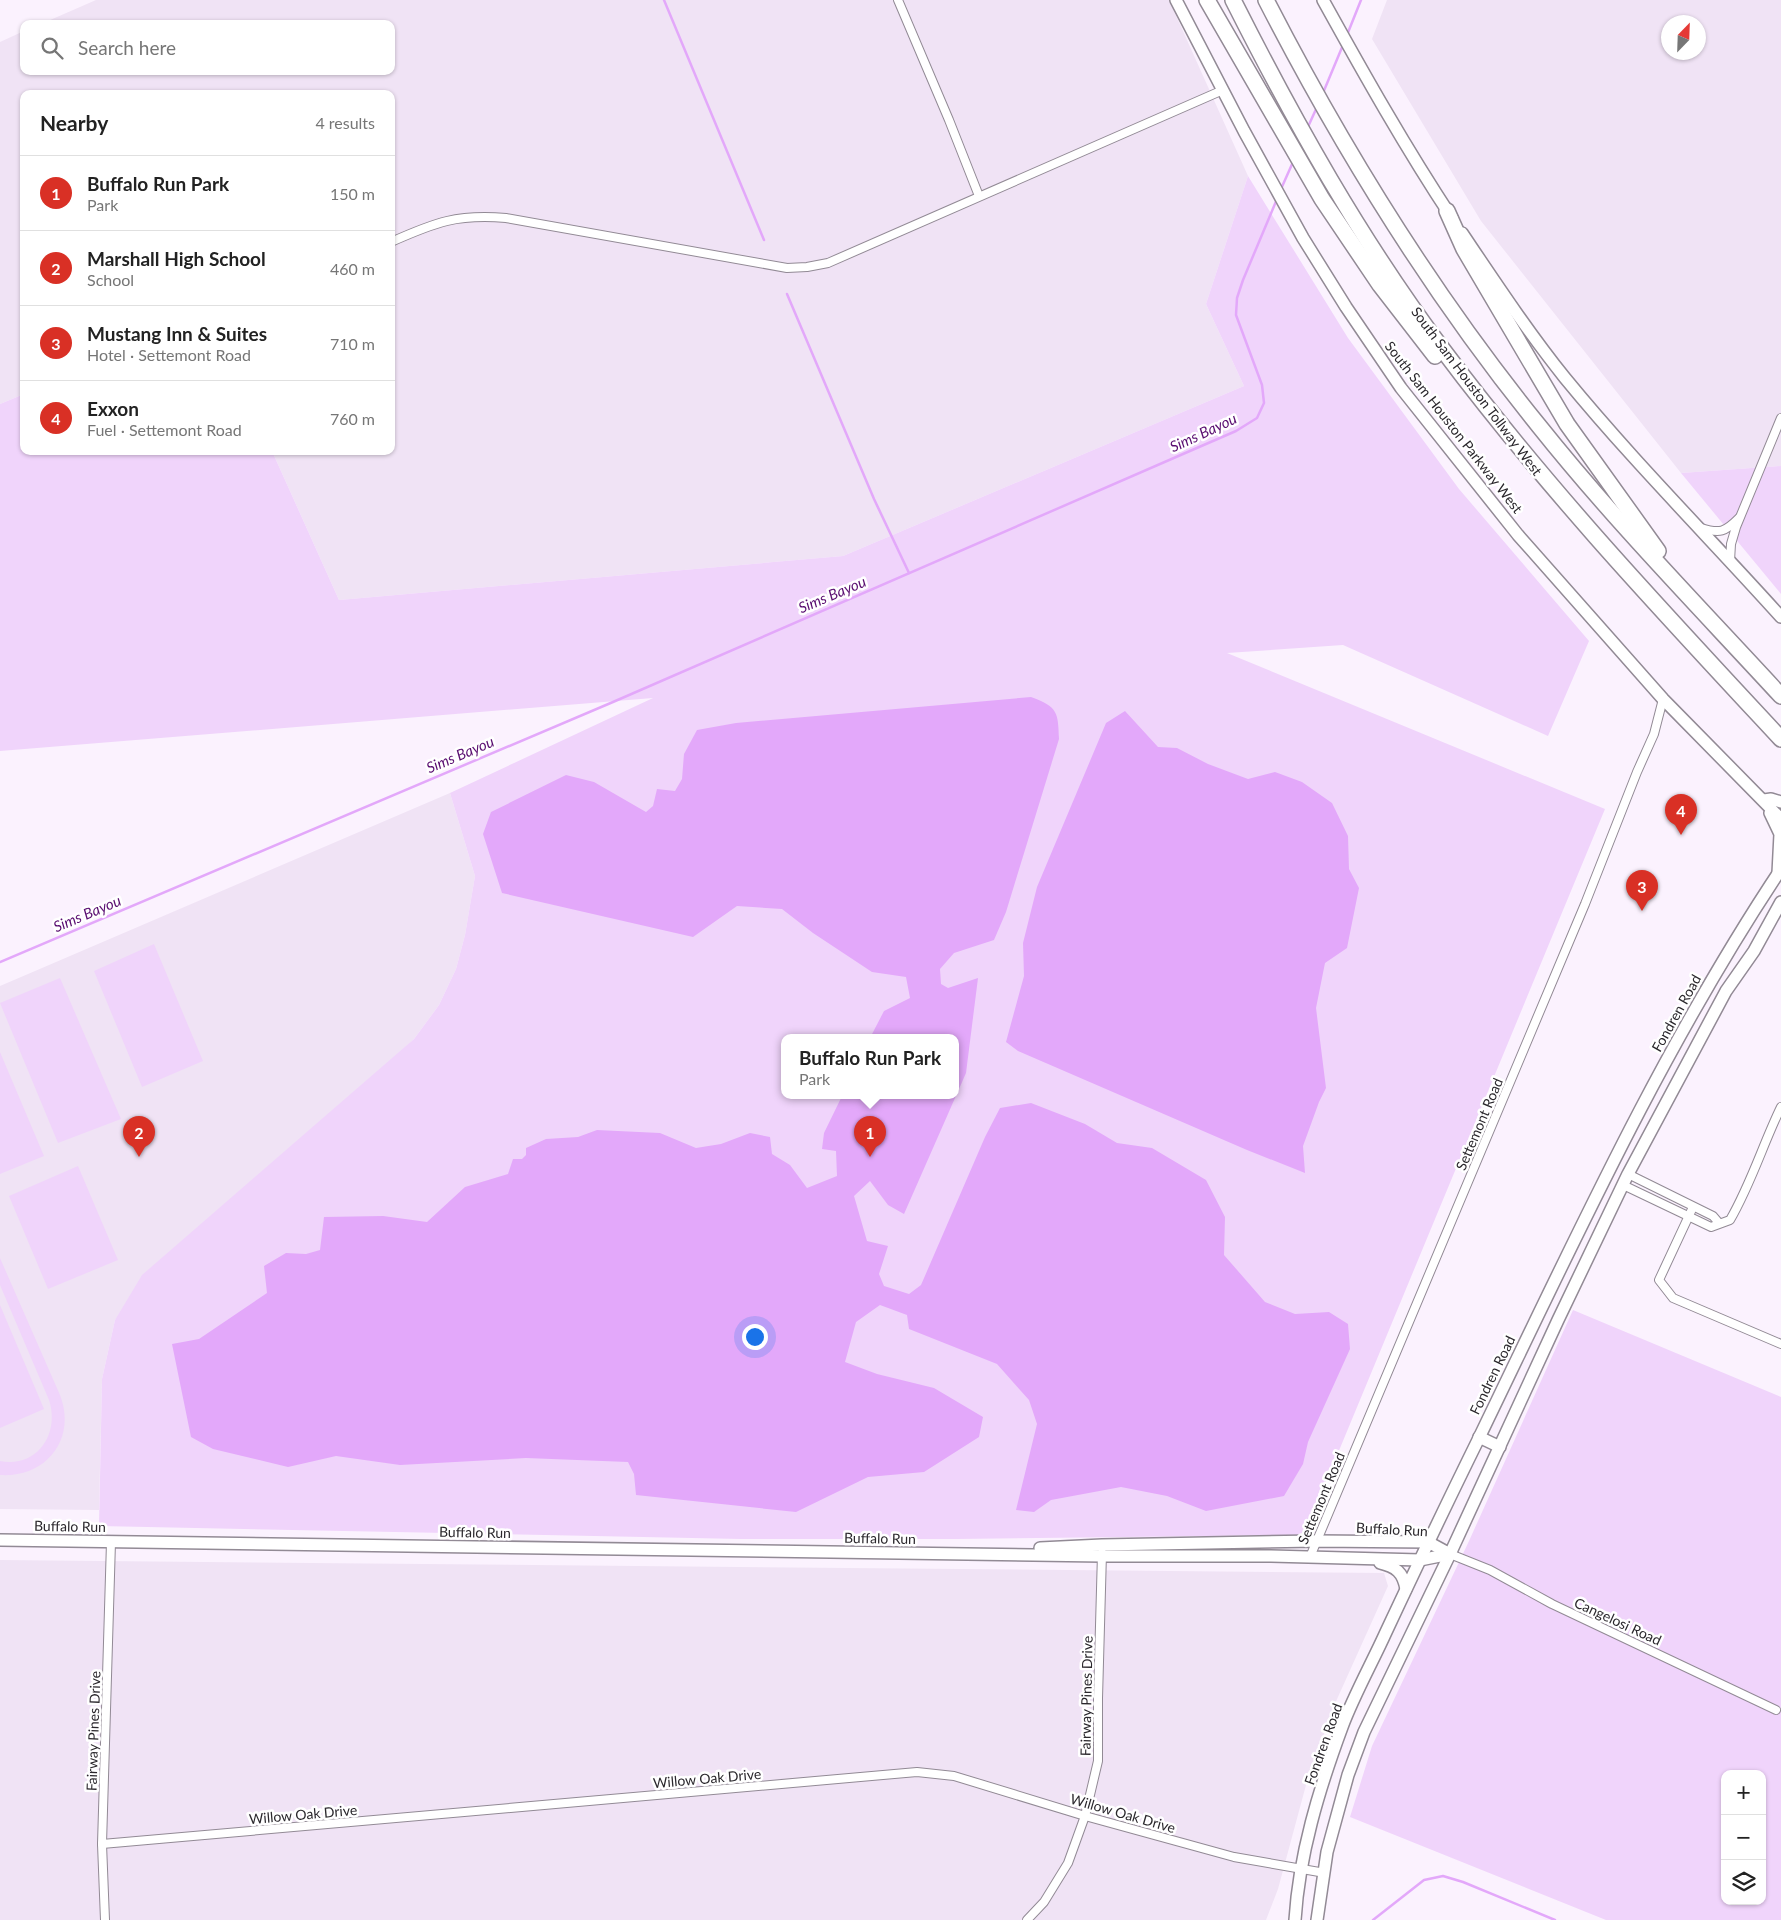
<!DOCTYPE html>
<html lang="en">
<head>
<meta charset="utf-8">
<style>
  :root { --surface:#fff; --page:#f2f2f2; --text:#222; --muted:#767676; --line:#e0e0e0; --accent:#d93025 }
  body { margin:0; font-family:Lato,sans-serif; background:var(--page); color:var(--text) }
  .controls { position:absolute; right:15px; bottom:15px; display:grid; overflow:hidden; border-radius:10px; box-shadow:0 1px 4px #0004 }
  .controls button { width:45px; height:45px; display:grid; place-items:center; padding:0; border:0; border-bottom:1px solid var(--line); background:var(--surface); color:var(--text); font:25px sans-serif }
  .compass { position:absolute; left:1661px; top:15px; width:45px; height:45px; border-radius:50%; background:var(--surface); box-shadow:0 1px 4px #0004; rotate:23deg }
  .you { position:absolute; left:754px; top:1336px; width:18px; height:18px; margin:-12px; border:4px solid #fff; border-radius:50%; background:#1a73e8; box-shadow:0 0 0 8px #1a73e833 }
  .badge { display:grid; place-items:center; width:32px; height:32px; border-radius:50%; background:var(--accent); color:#fff; font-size:16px; font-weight:700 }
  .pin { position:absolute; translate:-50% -41px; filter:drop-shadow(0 1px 2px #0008) }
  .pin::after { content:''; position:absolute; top:26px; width:18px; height:15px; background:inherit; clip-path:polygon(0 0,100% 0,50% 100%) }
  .popup { position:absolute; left:781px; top:1034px; width:178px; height:65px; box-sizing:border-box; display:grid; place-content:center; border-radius:10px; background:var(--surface); filter:drop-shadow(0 1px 4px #0005); font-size:16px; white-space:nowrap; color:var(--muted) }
  .popup b { font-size:19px; color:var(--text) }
  .popup::after { content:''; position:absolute; left:50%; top:100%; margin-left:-10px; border:10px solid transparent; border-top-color:var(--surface) }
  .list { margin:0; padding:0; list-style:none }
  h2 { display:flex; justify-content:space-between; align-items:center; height:65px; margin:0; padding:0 20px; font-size:21px }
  h2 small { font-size:16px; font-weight:400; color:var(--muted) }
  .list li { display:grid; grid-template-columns:32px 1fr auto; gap:15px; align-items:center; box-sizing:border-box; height:75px; padding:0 20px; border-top:1px solid var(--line) }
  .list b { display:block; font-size:19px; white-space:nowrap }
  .list p { margin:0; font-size:16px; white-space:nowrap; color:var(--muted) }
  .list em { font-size:16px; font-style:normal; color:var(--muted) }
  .icon { flex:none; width:28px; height:28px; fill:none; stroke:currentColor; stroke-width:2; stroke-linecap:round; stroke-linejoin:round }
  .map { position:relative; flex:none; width:1781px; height:1920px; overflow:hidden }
  .search { position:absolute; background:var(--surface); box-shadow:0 1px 4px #0004; left:20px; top:20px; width:375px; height:55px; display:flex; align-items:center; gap:12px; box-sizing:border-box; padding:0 18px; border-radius:10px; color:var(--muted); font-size:19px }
  .panel { position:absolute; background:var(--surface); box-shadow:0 1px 4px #0004; left:20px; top:90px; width:375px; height:365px; border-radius:10px }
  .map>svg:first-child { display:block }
</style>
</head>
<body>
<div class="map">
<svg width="1781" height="1920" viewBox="0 0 1781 1920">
  <rect width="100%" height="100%" fill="#fbf2fe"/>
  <g fill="#f0e3f5" fill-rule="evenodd">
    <polygon points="96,0 1169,0 1248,176 1206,304 1244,386 843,556 339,600 272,451 391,451 391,94 24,94 24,394 0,404 0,42 24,31 24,71 391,71 391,24 41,24"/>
    <path d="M1387,0H1781V466L1681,473L1481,221L1372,39ZM1668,22H1698V52H1668Z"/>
    <polygon points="450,793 475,876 465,935 456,969 439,1005 414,1039 115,1320 102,1379 99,1510 0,1509 0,986"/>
    <polygon points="0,1560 1384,1573 1388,1586 1333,1708 1306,1785 1278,1889 1266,1920 0,1920"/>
  </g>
  <g fill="#f0d4fb" fill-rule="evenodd">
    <path d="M1248,176L1348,338L1459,489L1589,641L1548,736L1343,645L1227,653L1605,809L1304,1535L956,1539H741L99,1526L102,1379L115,1320L142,1275L414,1039L439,1005L456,969L465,935L475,876L450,793L653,698L0,751V404L24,394V451H272L339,600L843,556L1244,386L1206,304ZM785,1038H955V1096H785Z"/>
    <polygon points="1781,466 1781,594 1681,473"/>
    <polygon points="154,944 203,1061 142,1087 94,971"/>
    <polygon points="60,978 121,1119 58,1143 0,1003"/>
    <polygon points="0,1052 44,1156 0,1174"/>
    <polygon points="78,1166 118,1260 48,1289 9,1196"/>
    <path d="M0,1258L60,1395C77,1439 46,1478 0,1475V1461C37,1468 60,1434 49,1400L0,1285Z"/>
    <polygon points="0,1305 44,1409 0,1428"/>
    <path d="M1573,1310L1781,1397V1920H1606L1350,1817L1372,1746L1469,1541ZM1725,1774H1762V1901H1725Z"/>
  </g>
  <g fill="#e3a8fa">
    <path d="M1031,697C1058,707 1058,712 1059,739L1006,912L994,940L954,953L940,969L941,984L948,988L978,978L966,1073L904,1214L888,1205L870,1181L854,1196L867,1241L888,1246L879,1274L884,1286L909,1294L921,1285L985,1137L1000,1108L1031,1103L1085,1124L1117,1143L1152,1148L1206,1180L1225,1217L1224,1255L1265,1302L1295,1314L1329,1312L1348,1324L1350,1349L1308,1442L1303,1464L1284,1496L1206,1511L1167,1496L1121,1487L1051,1500L1034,1512L1016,1510L1037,1424L1029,1400L997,1364L909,1329L907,1315L880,1305L856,1322L845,1362L877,1374L934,1388L983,1417L979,1437L924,1472L868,1477L796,1512L636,1495L634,1474L628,1462L526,1458L400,1465L336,1456L288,1467L213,1449L191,1437L172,1344L199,1339L267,1293L264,1266L286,1253L306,1254L320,1250L324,1217L383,1216L427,1222L465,1187L508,1174L513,1159H522L526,1155V1148L546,1139L578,1137L597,1130L660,1133L696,1148L721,1144L750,1133L770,1137L772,1154L790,1165L807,1188L837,1176L836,1151L822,1149L824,1133L842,1096H955V1038H870L884,1011L910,998L906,977L872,972L813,933L782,909L737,906L693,937L502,893L483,834L491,812L566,775L594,782L646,812L653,806L657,789L675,791L682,779L684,754L697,730L736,723Z"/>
    <polygon points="1125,711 1158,747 1177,748 1208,764 1248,779 1275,772 1302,782 1332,803 1348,836 1349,869 1359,888 1347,948 1325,963 1316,1008 1326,1088 1319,1102 1303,1146 1305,1173 1247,1150 1018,1051 1006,1042 1024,976 1023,943 1037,887 1106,723"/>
  </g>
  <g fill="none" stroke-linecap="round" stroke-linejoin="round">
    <g stroke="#e3a8fa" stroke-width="2.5">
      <polyline points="664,0 764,240"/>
      <polyline points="1347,35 1361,0"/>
      <polyline points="1323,93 1343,45"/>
      <polyline points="1307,129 1317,107"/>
      <polyline points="1281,189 1293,162"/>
      <polyline points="787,294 874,499 909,573"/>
      <polyline points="0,962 613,702 1183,454 1236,431 1257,418 1264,403 1262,385 1236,315 1237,298 1243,280 1277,199"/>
      <polyline points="1373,1920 1424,1880 1443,1876 1463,1882 1555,1920"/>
    </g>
    <defs>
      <g id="street">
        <polyline points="898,0 949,120 979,196"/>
        <path d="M391,242C436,222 457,214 506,218L787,268L807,267L828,263L1223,90"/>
        <path d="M1701,528C1720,534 1725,532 1739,518"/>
        <polyline points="1730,561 1731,544 1736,527 1781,418"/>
        <polyline points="1628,1174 1713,1216 1719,1223"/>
        <path d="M1623,1185L1711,1227L1730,1220C1751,1184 1763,1144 1781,1107"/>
        <polyline points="1693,1207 1659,1280 1673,1298 1781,1344"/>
        <polyline points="1450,1554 1490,1570 1552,1604 1776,1710"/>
        <polyline points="1310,1557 1585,904 1637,772 1654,734 1663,699"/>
        <polyline points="102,1844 917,1772 954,1776 1085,1816 1234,1857 1325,1873"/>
        <polyline points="105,1920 102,1844 111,1542"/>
        <polyline points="1027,1920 1044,1902 1068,1863 1085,1816 1098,1761 1098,1698 1102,1553"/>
      </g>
      <g id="secondary">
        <polyline points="1176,0 1244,131 1303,238 1346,307 1401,388 1518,535 1663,699 1781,819"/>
        <path d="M1323,0C1364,74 1405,147 1452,218"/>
        <path d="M1462,233C1495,282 1528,332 1565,378C1633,461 1709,537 1781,617"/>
        <polyline points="1764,800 1771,799 1781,802"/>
        <polyline points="1770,813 1780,834 1778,873"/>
        <polyline points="1479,1437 1500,1447"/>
        <polyline points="0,1540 1102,1556 1271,1556 1420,1560 1450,1554"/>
        <polyline points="1040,1548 1102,1545 1316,1541 1428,1542 1450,1554"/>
        <path d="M1380,1563C1396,1567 1403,1572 1406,1589"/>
        <path d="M1295,1920C1299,1855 1319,1789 1342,1727C1354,1695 1372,1663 1386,1632C1416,1568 1446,1505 1477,1442C1571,1248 1661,1049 1781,869"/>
        <polyline points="1317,1920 1327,1852 1348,1775 1364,1732 1450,1554 1558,1320 1628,1174 1726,991 1754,951 1781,902"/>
      </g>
      <g id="highway">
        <polyline points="1207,0 1322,199 1380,285 1435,356"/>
        <path d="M1233,0C1294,121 1361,241 1443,350C1547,489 1663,612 1781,739"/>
        <path d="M1266,0C1343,150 1432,294 1539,426C1614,520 1699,607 1781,696"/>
        <polyline points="1447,211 1464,249 1567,424 1658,551"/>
      </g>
    </defs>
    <use href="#street" stroke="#928a95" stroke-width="10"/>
    <use href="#secondary" stroke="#928a95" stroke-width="14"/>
    <use href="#highway" stroke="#928a95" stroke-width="18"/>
    <use href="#street" stroke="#fff" stroke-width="8"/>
    <use href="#secondary" stroke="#fff" stroke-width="11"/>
    <use href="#highway" stroke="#fff" stroke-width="15"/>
  </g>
  <g text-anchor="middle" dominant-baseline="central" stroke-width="5" stroke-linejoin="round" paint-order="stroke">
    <g font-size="14" fill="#2a272c" stroke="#fff">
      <text transform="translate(1477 391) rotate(53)">South Sam Houston Tollway West</text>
      <text transform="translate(1454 427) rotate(52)">South Sam Houston Parkway West</text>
      <text transform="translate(1676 1013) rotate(-61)">Fondren Road</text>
      <text transform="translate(1479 1124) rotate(-67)">Settemont Road</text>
      <text transform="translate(1492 1375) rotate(-64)">Fondren Road</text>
      <text transform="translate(1321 1498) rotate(-67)">Settemont Road</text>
      <text transform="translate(70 1526) rotate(1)">Buffalo Run</text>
      <text transform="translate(1392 1529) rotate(3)">Buffalo Run</text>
      <text transform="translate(475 1532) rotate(1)">Buffalo Run</text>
      <text transform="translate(880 1538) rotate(1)">Buffalo Run</text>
      <text transform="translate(1618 1621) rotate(25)">Cangelosi Road</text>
      <text transform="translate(1086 1696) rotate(-89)">Fairway Pines Drive</text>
      <text transform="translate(93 1731) rotate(-88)">Fairway Pines Drive</text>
      <text transform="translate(1323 1744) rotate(-70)">Fondren Road</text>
      <text transform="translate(707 1778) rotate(-5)">Willow Oak Drive</text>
      <text transform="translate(1123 1813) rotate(16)">Willow Oak Drive</text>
      <text transform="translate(303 1814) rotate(-5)">Willow Oak Drive</text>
    </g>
    <g font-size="15" font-style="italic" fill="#590d70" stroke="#fff">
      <text transform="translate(1203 432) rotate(-25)">Sims Bayou</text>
      <text transform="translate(832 594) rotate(-23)">Sims Bayou</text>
      <text transform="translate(460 754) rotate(-23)">Sims Bayou</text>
      <text transform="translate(87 913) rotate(-23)">Sims Bayou</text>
    </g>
  </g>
</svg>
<div class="controls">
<button>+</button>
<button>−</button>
<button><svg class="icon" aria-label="layers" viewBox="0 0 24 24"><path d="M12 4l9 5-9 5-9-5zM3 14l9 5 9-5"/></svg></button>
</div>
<svg class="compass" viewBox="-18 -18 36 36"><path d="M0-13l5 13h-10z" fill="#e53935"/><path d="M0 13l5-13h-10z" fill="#767676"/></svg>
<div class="you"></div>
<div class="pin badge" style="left:870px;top:1157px">1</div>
<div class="popup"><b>Buffalo Run Park</b>Park</div>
<div class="pin badge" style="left:139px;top:1157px">2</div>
<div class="pin badge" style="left:1642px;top:911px">3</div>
<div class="pin badge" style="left:1681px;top:835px">4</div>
<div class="search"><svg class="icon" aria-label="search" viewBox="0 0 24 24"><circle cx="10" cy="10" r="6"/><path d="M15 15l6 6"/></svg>Search here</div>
<section class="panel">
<h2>Nearby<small>4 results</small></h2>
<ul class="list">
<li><span class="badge">1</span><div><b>Buffalo Run Park</b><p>Park</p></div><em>150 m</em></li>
<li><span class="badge">2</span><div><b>Marshall High School</b><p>School</p></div><em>460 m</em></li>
<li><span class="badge">3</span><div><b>Mustang Inn &amp; Suites</b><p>Hotel · Settemont Road</p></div><em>710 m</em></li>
<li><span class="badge">4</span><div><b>Exxon</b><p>Fuel · Settemont Road</p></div><em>760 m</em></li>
</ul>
</section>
</div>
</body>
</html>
